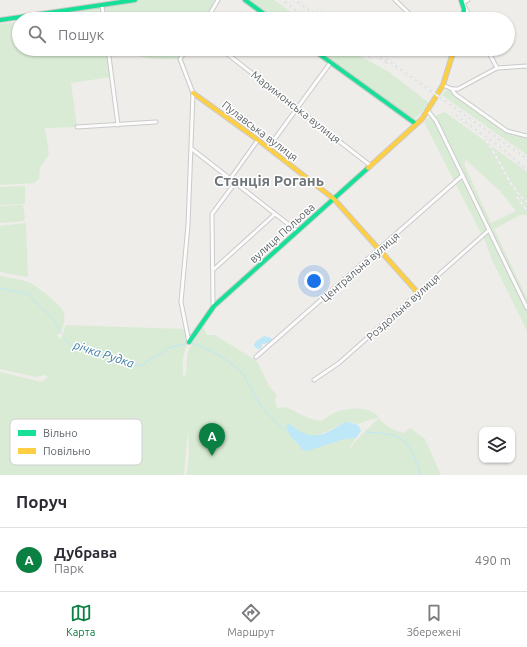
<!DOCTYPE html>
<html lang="uk">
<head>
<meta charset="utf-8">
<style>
  :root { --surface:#fff; --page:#f7f7f7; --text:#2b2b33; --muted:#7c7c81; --line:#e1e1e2; --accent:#0b8043 }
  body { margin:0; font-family:Ubuntu,sans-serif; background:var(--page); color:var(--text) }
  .controls { position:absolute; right:12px; bottom:12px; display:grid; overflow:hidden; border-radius:8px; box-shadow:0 1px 3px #0004 }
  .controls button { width:36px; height:36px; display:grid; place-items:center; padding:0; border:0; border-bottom:1px solid var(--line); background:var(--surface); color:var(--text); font:20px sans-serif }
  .you { position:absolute; left:314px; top:281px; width:14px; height:14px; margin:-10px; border:3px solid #fff; border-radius:50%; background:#1a73e8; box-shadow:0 0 0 6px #1a73e833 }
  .badge { display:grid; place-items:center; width:26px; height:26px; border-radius:50%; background:var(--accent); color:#fff; font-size:13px; font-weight:700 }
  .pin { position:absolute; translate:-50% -33px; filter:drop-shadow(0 1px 2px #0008) }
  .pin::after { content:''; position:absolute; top:21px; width:14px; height:12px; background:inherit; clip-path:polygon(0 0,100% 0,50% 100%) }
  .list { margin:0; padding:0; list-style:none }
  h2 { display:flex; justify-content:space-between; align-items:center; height:52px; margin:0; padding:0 16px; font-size:17px }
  h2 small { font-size:13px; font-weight:400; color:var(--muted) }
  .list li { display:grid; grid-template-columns:26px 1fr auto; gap:12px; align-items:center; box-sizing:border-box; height:64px; padding:0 16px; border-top:1px solid var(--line) }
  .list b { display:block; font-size:15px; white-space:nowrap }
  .list p { margin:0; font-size:13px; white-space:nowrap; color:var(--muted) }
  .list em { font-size:13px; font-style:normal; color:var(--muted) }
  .icon { flex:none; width:22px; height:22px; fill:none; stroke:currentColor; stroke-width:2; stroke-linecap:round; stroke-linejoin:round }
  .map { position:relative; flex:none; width:527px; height:475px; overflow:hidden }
  .search { position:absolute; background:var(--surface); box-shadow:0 1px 3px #0004; left:12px; right:12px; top:12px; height:44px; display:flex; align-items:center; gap:10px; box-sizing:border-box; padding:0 14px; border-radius:22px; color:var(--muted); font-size:15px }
  .sheet { height:116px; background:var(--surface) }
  nav { display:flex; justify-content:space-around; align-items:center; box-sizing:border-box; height:56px; border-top:1px solid var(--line); background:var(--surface); font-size:11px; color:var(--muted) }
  nav a { display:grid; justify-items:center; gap:2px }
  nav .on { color:var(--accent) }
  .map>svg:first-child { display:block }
</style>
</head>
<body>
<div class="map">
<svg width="527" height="475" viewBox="0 0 527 475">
  <rect width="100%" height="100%" fill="#efede9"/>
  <g fill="#d9ebd4" fill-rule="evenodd">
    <polygon points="135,0 218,0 207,19 106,19 103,10 104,19 36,19 35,15"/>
    <polygon points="245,0 274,0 301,19 271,19"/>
    <polygon points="19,22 19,49 108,49 111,77 71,83 77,127 45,128 49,154 40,168 39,179 34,183 0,185 0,24"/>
    <path d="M124,49H187L180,59C159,59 143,61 124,49Z"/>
    <polygon points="312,49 347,49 389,72 429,103 420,114 411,121"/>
    <polygon points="447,89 507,131 527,136 527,155 442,95"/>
    <path d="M445,112L527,172V215H520L494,229L527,298V331L492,260L486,243L425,124V120ZM466,160L500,191L516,211L491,223L464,164Z"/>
    <polygon points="25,186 25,204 0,205 0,187"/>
    <polygon points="23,205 25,217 24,221 0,223 0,206"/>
    <polygon points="26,223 28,277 5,273 0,271 0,226"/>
    <path d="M0,276C9,278 19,279 28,282C37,286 56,301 62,309C67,316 64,330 57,335L61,339L66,325L183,329C194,339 186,343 184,354C182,361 183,370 183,377H185C188,370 186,362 187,355C190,345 198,335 203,327L207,335H215L257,361L269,386L277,395L275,399L277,408C289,405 294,412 304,416C309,419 316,420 322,421C335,408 364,403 378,416V418L369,420L358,424C345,419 336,428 323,433C321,434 317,437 314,437C304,437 297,430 289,424L290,436L300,446L336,442L345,439L356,438L349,448V450L358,438L379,418C386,427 393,430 404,433L410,428L425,439L441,475H187L189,452L188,429L184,475H0V372L42,382L48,377L45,375L36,377L0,369Z"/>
  </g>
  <g fill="#bee7f8">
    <path d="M264,336L271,338L272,340L269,343L262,344L261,349H258L254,346C255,340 260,339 264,336Z"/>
    <path d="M345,422C353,423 359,423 361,431L356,438L345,439L307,451L301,449L300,446L290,436L286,425L289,424C313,442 321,437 345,422Z"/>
  </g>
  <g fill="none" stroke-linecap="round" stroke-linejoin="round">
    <g stroke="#bee7f8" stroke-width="1">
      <polyline points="0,288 27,294 53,319 62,334"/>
      <polyline points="64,338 72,346 140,366 169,348 188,343"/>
      <path d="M191,343C208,348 228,359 241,372C246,377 249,385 252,391C262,408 272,422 289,432"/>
      <path d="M366,432C407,435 407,438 421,475"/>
    </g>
    <defs>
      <g id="street">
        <polyline points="395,0 415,19"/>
        <polyline points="468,0 463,3 471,19"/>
        <polyline points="102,6 104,19"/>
        <polyline points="207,19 218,0"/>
        <polyline points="108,49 118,125"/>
        <polyline points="187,49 180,59 193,93 188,225 181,302 189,342"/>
        <polyline points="221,49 371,166"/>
        <polyline points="487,49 497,68 527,66"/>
        <polyline points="443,85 452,89 458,89 497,68"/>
        <polyline points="452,89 455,94 507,131 527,136"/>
        <polyline points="428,111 436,121 527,308"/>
        <polyline points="77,127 156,122"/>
        <polyline points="268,148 331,62"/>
        <polyline points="192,149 297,231"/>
        <polyline points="230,179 258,140"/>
        <polyline points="213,270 275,214"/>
        <polyline points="214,306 213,304 212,214 235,183"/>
        <polyline points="256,357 463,175"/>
        <polyline points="314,380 339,363 489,230"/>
      </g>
      <g id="fast">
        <polyline points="245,0 271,19"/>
        <polyline points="461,0 464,9 463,19"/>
        <polyline points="0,20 135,0"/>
        <polyline points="312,49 416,124"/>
        <polyline points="189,342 214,306 368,168"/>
      </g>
      <g id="slow">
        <polyline points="193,93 258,140 334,199 418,293"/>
        <polyline points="368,168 422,119 443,85 454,49"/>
      </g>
    </defs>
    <use href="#street" stroke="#cacaca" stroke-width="5"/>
    <use href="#fast" stroke="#cbcbcb" stroke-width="6"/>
    <use href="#slow" stroke="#cbcbcb" stroke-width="6"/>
    <use href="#street" stroke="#fdfcfc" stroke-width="3"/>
    <use href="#fast" stroke="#16e098" stroke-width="4"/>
    <use href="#slow" stroke="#ffcf43" stroke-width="4"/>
    <defs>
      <g id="rail">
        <polyline points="282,0 308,19"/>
        <polyline points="295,0 321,19"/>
        <polyline points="318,10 331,19"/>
        <polyline points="355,49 372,59"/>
        <polyline points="367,49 387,63"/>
        <polyline points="383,57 527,159"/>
        <polyline points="453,113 503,149 527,170"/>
        <path d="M486,141C501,160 508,187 527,202"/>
        <polyline points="517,197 527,211"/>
      </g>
    </defs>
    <use href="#rail" stroke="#e3e4e3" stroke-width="2.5"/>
    <use href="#rail" stroke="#fff" stroke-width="1" stroke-dasharray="3" stroke-linecap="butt"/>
  </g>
  <g text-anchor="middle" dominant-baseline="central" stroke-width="3" stroke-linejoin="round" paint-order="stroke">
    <g font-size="11" fill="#5e6468" stroke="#fff">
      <text transform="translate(296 107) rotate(38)">Маримонська вулиця</text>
      <text transform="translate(260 131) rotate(37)">Пулавська вулиця</text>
      <text transform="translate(282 233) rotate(-42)">вулиця Польова</text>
      <text transform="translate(360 267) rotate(-41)">Центральна вулиця</text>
      <text transform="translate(403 307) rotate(-42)">Роздольна вулиця</text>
    </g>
    <g font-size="12" font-style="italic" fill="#3a7ba5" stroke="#fff">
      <text transform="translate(104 354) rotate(18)">річка Рудка</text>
    </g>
    <g font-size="15" font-weight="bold" fill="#6f767a" stroke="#fff">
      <text x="269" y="180">Станція Рогань</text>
    </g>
  </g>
  <rect x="10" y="419" width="132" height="46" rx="6" fill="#fff" stroke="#cfd0d2" stroke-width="1"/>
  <rect x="18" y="430" width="18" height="6" fill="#16e098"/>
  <rect x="18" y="448" width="18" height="6" fill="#ffcf43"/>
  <g font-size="11" fill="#5e6468">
    <text x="43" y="437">Вільно</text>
    <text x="43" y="455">Повільно</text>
  </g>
</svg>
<div class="controls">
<button><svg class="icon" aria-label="layers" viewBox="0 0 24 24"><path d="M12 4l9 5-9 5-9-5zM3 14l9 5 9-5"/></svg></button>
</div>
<div class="you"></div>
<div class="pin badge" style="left:212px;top:456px">A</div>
<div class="search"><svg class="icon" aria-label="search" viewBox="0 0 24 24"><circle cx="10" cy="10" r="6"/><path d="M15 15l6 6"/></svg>Пошук</div>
</div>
<section class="sheet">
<h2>Поруч<small></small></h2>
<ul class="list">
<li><span class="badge">A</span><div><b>Дубрава</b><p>Парк</p></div><em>490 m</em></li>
</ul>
</section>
<nav>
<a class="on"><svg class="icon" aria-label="map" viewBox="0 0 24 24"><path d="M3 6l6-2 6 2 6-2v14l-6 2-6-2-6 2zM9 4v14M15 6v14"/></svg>Карта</a>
<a><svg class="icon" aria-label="directions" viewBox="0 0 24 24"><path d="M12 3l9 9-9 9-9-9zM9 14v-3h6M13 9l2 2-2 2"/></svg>Маршрут</a>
<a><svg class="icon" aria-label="saved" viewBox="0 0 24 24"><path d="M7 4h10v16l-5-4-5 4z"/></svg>Збережені</a>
</nav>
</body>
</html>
